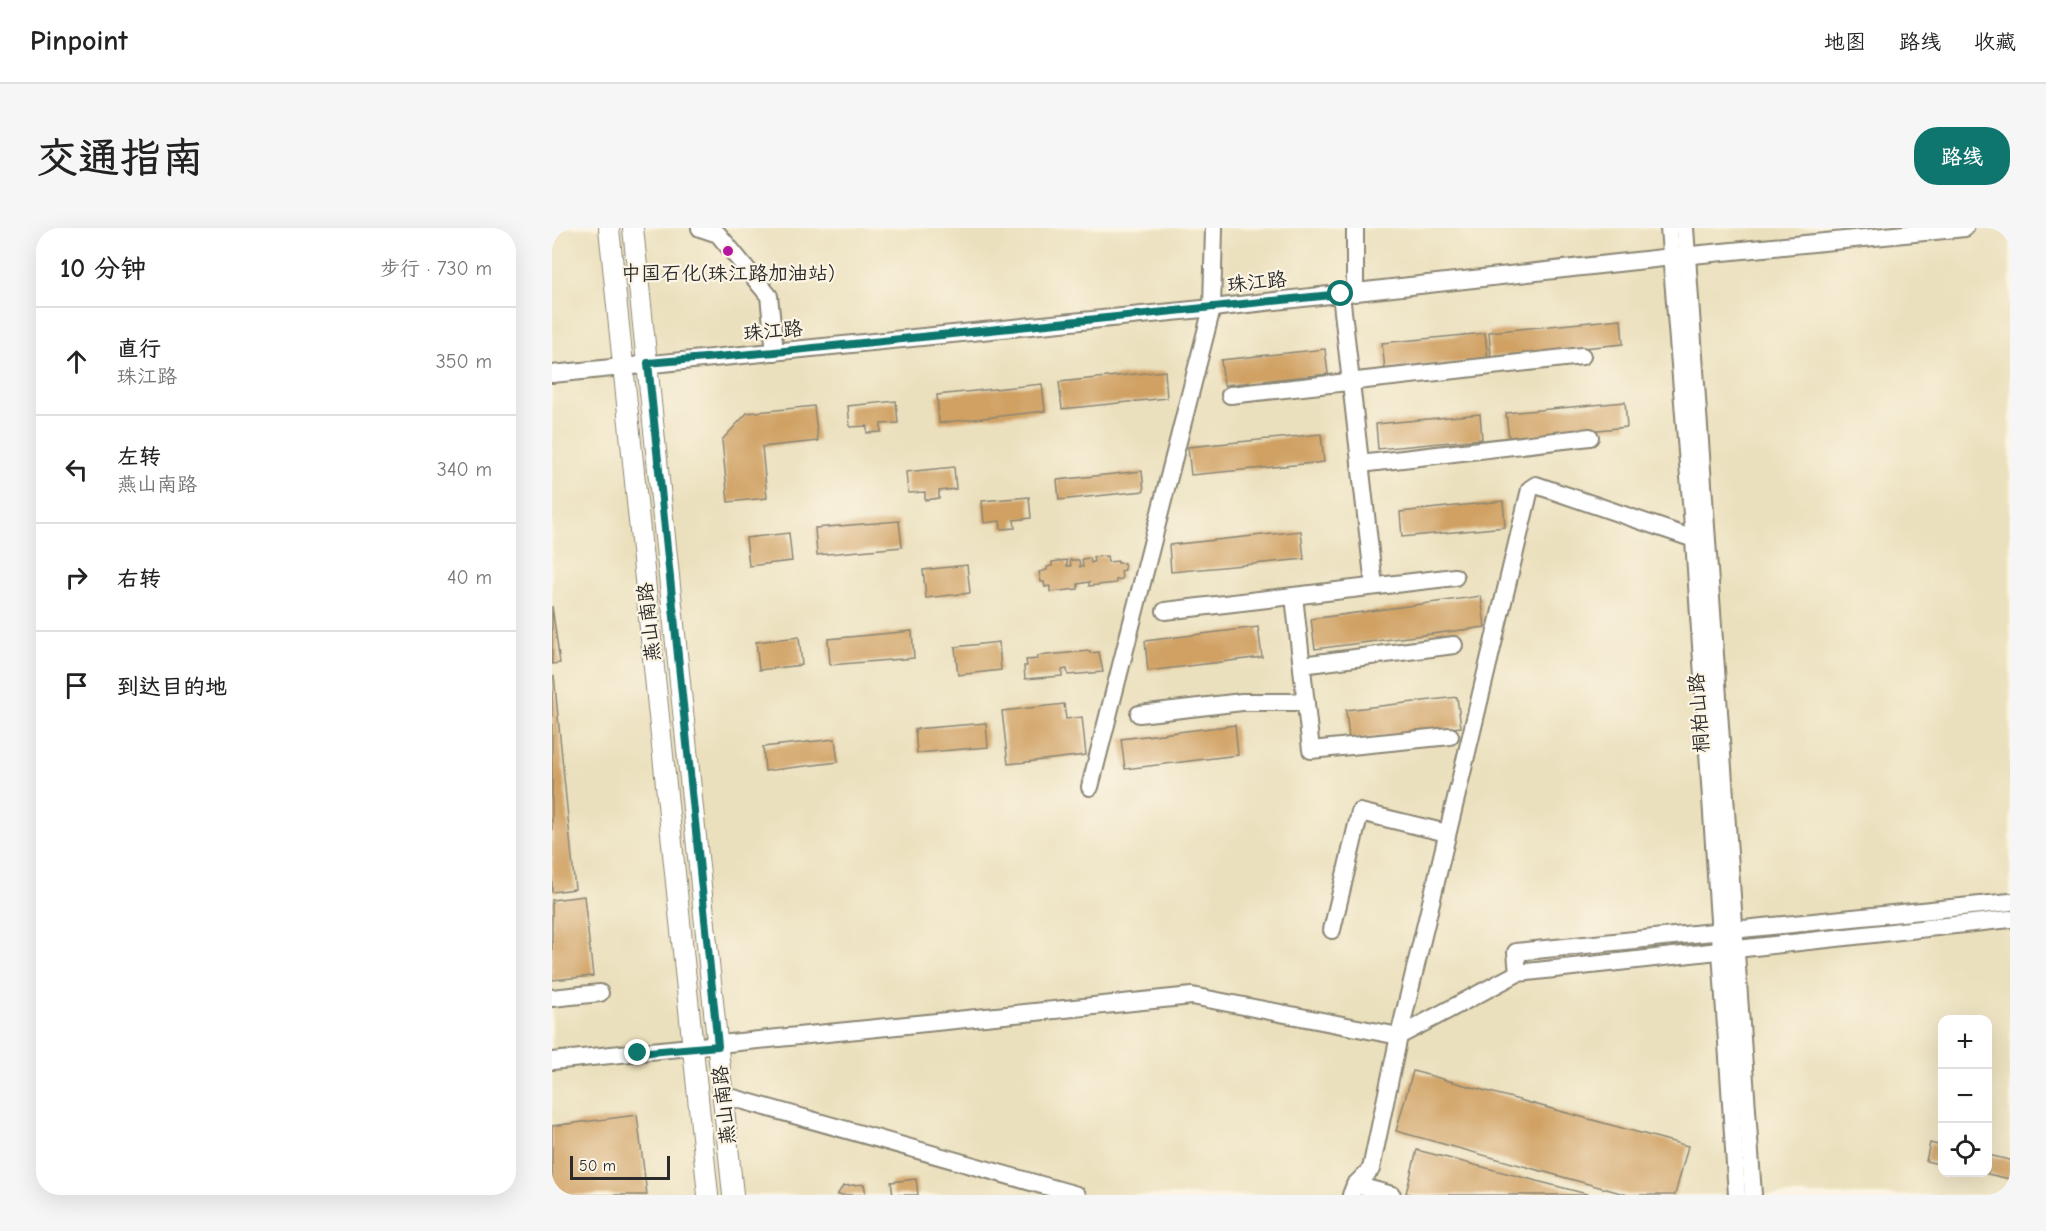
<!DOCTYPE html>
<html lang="zh">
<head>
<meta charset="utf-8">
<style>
  :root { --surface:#fff; --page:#f6f6f6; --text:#222; --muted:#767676; --line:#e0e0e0; --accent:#0f766e }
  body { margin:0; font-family:"Comic Neue","LXGW WenKai TC",sans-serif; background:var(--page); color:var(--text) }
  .controls { position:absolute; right:18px; bottom:18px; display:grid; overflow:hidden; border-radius:12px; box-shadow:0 6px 24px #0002 }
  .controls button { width:54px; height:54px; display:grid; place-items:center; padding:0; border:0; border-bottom:2px solid var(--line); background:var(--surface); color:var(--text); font:30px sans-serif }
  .scale { position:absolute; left:18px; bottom:15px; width:100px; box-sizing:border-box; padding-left:6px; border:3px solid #2b2b2b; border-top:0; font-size:16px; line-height:21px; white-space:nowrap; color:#2b2b2b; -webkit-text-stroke:4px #fcf5e5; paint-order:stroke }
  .stop { position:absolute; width:18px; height:18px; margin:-14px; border:4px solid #0f766e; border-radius:50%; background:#fff }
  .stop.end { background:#0f766e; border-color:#fff; box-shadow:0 2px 6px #0008 }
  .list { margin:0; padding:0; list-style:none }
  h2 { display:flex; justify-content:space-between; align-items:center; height:78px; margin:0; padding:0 24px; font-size:26px }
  h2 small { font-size:20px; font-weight:400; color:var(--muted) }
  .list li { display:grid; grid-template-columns:39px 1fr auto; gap:18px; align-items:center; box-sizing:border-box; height:108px; padding:0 24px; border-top:2px solid var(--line) }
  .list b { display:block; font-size:22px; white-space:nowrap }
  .list p { margin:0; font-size:20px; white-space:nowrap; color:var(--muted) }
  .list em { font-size:20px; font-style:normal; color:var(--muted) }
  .icon { flex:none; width:33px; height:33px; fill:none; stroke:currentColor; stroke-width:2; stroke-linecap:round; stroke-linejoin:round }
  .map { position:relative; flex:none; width:1458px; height:967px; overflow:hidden; border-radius:24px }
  header { display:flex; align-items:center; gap:36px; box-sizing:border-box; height:84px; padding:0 30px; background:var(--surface); border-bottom:2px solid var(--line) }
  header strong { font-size:28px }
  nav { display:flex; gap:33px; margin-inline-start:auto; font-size:21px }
  .intro { display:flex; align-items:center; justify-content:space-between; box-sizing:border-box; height:144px; padding:0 36px }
  h1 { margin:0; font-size:42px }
  .button { padding:15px 27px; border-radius:24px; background:var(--accent); color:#fff; font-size:21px; font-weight:700 }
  main { display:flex; gap:36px; padding:0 36px }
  aside { flex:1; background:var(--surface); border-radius:24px; box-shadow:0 6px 24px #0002 }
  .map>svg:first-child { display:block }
</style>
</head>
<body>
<header>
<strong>Pinpoint</strong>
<nav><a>地图</a><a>路线</a><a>收藏</a></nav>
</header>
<div class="intro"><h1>交通指南</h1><a class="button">路线</a></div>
<main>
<aside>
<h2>10 分钟<small>步行 · 730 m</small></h2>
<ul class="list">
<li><svg class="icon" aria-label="ahead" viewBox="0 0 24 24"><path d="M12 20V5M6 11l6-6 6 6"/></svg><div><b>直行</b><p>珠江路</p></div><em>350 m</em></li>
<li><svg class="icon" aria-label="left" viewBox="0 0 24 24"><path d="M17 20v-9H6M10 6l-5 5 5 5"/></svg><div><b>左转</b><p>燕山南路</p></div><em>340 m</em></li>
<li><svg class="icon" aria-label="right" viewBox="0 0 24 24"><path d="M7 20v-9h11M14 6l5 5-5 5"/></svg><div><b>右转</b></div><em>40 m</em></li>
<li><svg class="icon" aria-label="arrive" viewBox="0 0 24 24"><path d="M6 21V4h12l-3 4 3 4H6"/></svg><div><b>到达目的地</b></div></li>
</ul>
</aside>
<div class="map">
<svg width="1458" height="967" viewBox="0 0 1458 967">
  <rect width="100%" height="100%" fill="#fcf5e5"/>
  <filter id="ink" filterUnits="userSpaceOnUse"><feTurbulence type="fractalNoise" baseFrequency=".0167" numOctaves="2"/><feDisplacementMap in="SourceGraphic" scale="12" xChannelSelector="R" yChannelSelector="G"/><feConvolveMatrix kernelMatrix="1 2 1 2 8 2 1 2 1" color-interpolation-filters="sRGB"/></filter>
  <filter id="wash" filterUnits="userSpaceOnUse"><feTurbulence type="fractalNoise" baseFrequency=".008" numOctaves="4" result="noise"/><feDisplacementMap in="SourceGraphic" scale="24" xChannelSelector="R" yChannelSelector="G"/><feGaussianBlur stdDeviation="1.35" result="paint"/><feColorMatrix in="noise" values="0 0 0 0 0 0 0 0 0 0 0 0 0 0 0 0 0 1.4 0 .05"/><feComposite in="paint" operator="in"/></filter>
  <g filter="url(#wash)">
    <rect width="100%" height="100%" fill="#ebe0bd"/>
    <g id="blocks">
      <g fill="#d0a164">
        <polygon points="1069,91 1071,116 939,129 937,104"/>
        <polygon points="933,105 936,132 833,141 830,115"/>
        <polygon points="773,121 776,146 672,157 669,132"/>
        <polygon points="613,143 615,170 510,181 507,154"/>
        <polygon points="490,156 493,183 387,195 385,167"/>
        <polygon points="344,173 346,195 329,196 329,204 315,205 315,198 298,199 296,178"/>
        <polygon points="1073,174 1075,199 957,211 954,185"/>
        <polygon points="262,178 266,213 210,219 215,270 176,274 170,212 195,185"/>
        <polygon points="928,186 930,211 826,221 824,196"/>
        <polygon points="769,206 772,234 639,247 636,219"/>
        <polygon points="402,239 404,261 387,263 387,270 373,272 373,264 356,265 354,244"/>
        <polygon points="590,243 592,263 507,272 505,252"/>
        <polygon points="477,269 479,290 462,292 463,300 449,301 448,293 432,295 430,273"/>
        <polygon points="951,273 953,299 850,309 848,284"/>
        <polygon points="347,293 350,319 265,327 263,300"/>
        <polygon points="749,303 752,331 619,344 617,317"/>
        <polygon points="237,305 240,333 197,338 194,310"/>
        <polygon points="555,328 556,334 566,333 566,335 572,335 573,342 569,343 570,351 564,352 564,355 537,358 537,354 526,356 526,361 498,364 498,358 493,359 492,354 489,354 487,344 495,342 495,339 500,338 500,334 515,332 515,338 519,338 518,332 527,332 528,339 531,339 530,331 538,330 539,335 542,334 541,329"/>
        <polygon points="415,337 418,365 374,370 371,342"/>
        <polygon points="929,368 933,399 763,421 759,391"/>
        <polygon points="0,378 8,435 0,436"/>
        <polygon points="706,399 710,429 596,443 593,413"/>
        <polygon points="360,403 362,430 278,437 276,411"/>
        <polygon points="247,409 250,437 207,442 204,414"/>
        <polygon points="447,414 449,442 406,447 403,419"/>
        <polygon points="537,423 538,425 547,424 551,444 516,447 515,441 510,442 510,448 473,451 472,438 475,438 474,432 486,431 485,428"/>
        <polygon points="0,448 2,448 23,661 0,664"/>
        <polygon points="905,469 909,499 797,512 794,482"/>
        <polygon points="512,476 514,491 530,489 534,527 456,536 450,483"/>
        <polygon points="434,495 436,519 365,525 363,501"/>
        <polygon points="683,497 686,527 573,541 569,511"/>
        <polygon points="283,511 286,534 213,543 211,519"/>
        <polygon points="32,668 41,748 0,752 0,672"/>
        <polygon points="861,843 1136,918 1123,967 1076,967 844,903"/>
        <polygon points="85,887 95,967 0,967 0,898"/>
        <polygon points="1378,915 1390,918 1390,937 1374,933"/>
        <polygon points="865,922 1035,966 1035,967 862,967 854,965"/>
        <polygon points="1436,927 1458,932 1458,951 1431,945 1436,944"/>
        <polygon points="364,951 366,967 341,967 339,954"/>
        <polygon points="312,956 314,967 285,967 291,958"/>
      </g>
    </g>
  </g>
  <g filter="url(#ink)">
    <use href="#blocks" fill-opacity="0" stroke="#8b8674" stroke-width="1.5"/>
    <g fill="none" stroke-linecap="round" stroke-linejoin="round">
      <defs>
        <g id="minor">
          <polyline points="148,0 166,6 217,68 223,124"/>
          <polyline points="803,0 803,65"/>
          <polyline points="1117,0 1142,311 1185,967"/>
          <polyline points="1133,0 1201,967"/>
          <polyline points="789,66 822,358"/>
          <polyline points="0,146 660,80 1120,29 1413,0"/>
          <polyline points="678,167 1030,128"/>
          <polyline points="808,236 1038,209"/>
          <polyline points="742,368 759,522 898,508"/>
          <polyline points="613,383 903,349"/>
          <polyline points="750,437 902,417"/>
          <polyline points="587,486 690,474 754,474"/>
          <polyline points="538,559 660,80 662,0"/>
          <polyline points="780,702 808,584 895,605"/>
          <polyline points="966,745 964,724 1458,674"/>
          <polyline points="0,770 48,765"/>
          <polyline points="0,833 640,768 847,808 966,745 1458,691"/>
          <polyline points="171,867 525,967"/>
          <polyline points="803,957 840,967"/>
          <polyline points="799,967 803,957 819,941 847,808 978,261 984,257 1142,311"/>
        </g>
        <g id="major">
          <polyline points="57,0 156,967"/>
          <polyline points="81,0 181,967"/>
        </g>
      </defs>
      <use href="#minor" stroke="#8b8674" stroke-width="20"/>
      <use href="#major" stroke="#8b8674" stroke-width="22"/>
      <use href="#minor" stroke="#fff" stroke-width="16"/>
      <use href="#major" stroke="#fff" stroke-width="20"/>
    </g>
  </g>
  <g fill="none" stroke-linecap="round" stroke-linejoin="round" filter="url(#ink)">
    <polyline stroke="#0f766e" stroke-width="8" points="86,825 166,818 96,135 223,124 789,66"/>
  </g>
  <circle fill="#b5179e" stroke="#fcf5e5" stroke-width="2" cx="176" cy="23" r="6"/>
  <g text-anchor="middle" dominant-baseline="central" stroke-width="4.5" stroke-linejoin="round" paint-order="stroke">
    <g font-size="20" fill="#2b2b2b" stroke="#fcf5e5">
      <text x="176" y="45">中国石化(珠江路加油站)</text>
    </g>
    <g font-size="20" fill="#2b2b2b" stroke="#fcf5e5">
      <text transform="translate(705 54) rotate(-6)">珠江路</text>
      <text transform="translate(221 103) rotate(-5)">珠江路</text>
      <text transform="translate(97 394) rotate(-96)">燕山南路</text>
      <text transform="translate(1147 485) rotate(-94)">桐柏山路</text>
      <text transform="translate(172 877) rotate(-96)">燕山南路</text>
    </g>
  </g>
</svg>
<div class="controls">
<button>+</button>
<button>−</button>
<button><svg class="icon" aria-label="locate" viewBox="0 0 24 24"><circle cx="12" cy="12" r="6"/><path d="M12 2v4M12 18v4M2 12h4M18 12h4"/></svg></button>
</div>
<div class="scale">50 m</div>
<div class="stop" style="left:789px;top:66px"></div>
<div class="stop end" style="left:86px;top:825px"></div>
</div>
</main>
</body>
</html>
